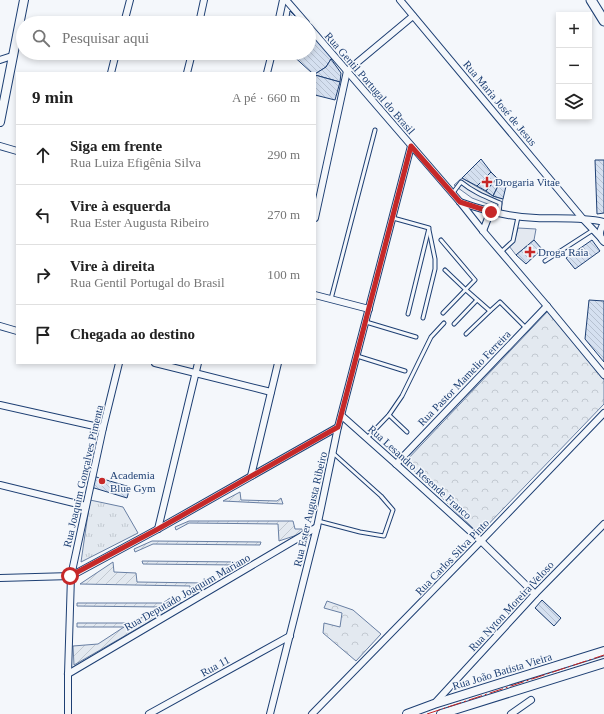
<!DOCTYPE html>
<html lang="pt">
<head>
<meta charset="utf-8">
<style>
  :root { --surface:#fff; --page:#f2f2f2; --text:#222; --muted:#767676; --line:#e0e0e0 }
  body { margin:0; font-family:Georgia,serif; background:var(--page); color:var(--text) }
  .controls { position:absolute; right:12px; top:12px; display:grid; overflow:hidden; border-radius:0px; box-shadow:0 2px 6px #0003 }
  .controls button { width:36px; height:36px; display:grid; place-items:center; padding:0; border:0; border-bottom:1px solid var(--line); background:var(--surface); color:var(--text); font:20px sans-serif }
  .stop { position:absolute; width:12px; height:12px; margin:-9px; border:3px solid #c62828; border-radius:50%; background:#fff }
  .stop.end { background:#c62828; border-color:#fff; box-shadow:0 1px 4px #0008 }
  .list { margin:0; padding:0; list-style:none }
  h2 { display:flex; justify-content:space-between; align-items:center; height:52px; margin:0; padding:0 16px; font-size:17px }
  h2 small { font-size:13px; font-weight:400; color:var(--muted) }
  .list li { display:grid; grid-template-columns:26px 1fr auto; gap:12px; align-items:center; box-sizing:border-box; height:60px; padding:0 16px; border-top:1px solid var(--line) }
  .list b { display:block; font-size:15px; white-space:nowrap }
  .list p { margin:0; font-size:13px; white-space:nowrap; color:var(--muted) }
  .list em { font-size:13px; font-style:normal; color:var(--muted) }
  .icon { flex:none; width:22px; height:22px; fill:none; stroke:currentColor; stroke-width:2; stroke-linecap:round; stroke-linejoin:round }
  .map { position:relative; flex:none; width:604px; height:714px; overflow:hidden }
  .search { position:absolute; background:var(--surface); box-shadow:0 2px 6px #0003; left:16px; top:16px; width:300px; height:44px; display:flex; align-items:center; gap:10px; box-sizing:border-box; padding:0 14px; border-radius:22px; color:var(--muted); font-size:15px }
  .panel { position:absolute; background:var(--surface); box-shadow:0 2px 6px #0003; left:16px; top:72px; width:300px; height:292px; border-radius:0px }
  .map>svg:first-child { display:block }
</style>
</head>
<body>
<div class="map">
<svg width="604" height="714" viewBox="0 0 604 714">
  <defs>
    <pattern id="grass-tufts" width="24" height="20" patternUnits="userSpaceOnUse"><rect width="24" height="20" fill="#e3e9f0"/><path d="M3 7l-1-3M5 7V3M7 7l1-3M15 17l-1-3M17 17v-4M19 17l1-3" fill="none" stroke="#c2c9d1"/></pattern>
    <pattern id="forest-crowns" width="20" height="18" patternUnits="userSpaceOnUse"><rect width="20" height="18" fill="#e3e9f0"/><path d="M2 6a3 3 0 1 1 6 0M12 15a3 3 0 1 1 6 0" fill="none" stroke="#c2c9d1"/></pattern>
    <pattern id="garden-furrows" width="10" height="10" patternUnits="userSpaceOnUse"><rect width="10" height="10" fill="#e3e9f0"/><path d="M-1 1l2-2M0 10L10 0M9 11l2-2" fill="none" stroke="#c2c9d1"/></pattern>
    <pattern id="building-back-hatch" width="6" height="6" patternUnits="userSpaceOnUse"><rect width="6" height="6" fill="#d5e0f0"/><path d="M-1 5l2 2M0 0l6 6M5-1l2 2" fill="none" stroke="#b6c1d1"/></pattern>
  </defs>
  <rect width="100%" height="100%" fill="#f4f7fb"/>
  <polygon fill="url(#grass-tufts)" stroke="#687fa3" points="90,500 123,507 138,533 81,562"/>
  <g fill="url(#forest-crowns)" stroke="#687fa3">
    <polygon points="548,311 604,380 604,404 479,534 405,462"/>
    <polygon points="327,601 353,610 381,634 356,661 323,633 324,623 340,627 342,613 324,608"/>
  </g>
  <g fill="url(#garden-furrows)" stroke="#687fa3">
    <polygon points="240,492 241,500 277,501 281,498 283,504 223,501"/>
    <polygon points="189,521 293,521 295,529 302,529 303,533 279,541 278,524 189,523 176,530 175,527"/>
    <polygon points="152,541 261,542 260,545 153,544 135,552 134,549"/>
    <polygon points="142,561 240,562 236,565 143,564"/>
    <polygon points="113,562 114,572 136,573 137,582 204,583 206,591 197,596 190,593 190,586 80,584"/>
    <polygon points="170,598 182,603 74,665 73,646 98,644 124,627 77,627 77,623 132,623 160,607 77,606 77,603 163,603"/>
  </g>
  <g fill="#e3e8f0" stroke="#687fa3">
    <polygon points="462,178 493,196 503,199 501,209 472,198 454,185"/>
    <polygon points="518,228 536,229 534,240 516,255 509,246 514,242"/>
  </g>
  <g fill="url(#building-back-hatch)" stroke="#1d3f73">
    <polygon points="290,11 302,23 288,23"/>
    <polygon points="309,31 333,56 326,67 315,74 315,73 312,73 290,53 309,53"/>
    <polygon points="331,59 341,73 340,82 315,75 315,74 326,67"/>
    <polygon points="315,75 340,82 335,100 315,95"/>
    <polygon points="481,159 491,172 477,186 462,178"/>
    <polygon points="595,160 604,160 604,213 597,214"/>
    <polygon points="491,172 497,178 486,191 477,186"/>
    <polygon points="497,178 501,180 493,196 486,191"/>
    <polygon points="501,180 507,182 503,199 493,196"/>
    <polygon points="534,240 542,249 526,264 516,255"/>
    <polygon points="592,240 600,251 575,269 566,258"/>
    <polygon points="589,300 604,301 604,362 585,339"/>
    <polygon points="93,476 130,487 127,498 91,487"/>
    <polygon points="542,600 561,618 554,626 535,608"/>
  </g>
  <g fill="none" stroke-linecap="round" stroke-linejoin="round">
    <defs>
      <g id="service">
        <path d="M452,194L461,182C473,192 486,197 500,203L499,214"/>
        <polyline points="393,218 429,228 408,314"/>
        <polyline points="441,240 475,280 443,313"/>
        <polyline points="501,252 513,241 518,217"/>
        <polyline points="545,261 593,230"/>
        <polyline points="445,270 466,290 490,311 500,302 526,328"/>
        <polyline points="331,299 375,130"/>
        <polyline points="423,318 435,269 435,259 429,230"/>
        <polyline points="366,322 416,337"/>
        <polyline points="454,324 477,300"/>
        <polyline points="466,334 490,311"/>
        <polyline points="357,356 405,371"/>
        <polyline points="389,415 407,432"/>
        <polyline points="367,438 389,415 402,396 431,337 444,323"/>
        <polyline points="318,521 360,532 384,536 393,510 381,496 333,453"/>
      </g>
      <g id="minor">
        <polyline points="286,0 306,23"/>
        <polyline points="400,0 583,219 601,238"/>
        <polyline points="124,23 130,0"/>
        <polyline points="199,23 204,0"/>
        <polyline points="278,23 283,0"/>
        <polyline points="309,27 460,202 483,231 547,306 604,375"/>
        <polyline points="0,60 12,56"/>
        <polyline points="111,73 116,53"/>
        <polyline points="187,73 192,53"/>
        <polyline points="267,73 272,53"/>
        <polyline points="0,146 17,151"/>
        <path d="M460,202C485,211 509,217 536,218C557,219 583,217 604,222"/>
        <polyline points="315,218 347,71 413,16"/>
        <path d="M604,224C599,230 599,237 604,242"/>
        <polyline points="483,231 488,218 491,212"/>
        <polyline points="315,295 369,309"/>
        <polyline points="0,326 17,331"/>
        <polyline points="155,363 271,392"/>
        <polyline points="0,405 103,428"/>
        <polyline points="342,416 396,464 481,541 535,594"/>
        <polyline points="396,464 547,306"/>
        <polyline points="251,476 278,363"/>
        <polyline points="0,485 86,506"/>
        <polyline points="158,529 198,363"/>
        <polyline points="0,578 71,576 158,529 338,427"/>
        <polyline points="68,674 317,527"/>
        <polyline points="434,704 535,594 604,524"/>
        <polyline points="68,714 68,674 71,576 103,428 119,363"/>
        <polyline points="149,714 290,636"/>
        <polyline points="270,714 317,527 338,427 411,146"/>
        <polyline points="312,714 481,541 604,413"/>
        <polyline points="511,714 531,700"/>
      </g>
      <g id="tertiary">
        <polyline points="0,122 24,0"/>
        <polyline points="407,714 434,704 604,651"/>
        <polyline points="441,714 604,663"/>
      </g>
      <polyline id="secondary" points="591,0 604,21"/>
    </defs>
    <use href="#service" stroke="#1d3f73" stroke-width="5"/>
    <use href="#minor" stroke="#1d3f73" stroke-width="8"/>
    <use href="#tertiary" stroke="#1d3f73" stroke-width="10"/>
    <use href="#secondary" stroke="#1d3f73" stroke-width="11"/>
    <use href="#service" stroke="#f4f7fb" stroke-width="3"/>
    <use href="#minor" stroke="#f4f7fb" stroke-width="6"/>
    <use href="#tertiary" stroke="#f4f7fb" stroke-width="8"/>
    <use href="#secondary" stroke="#f4f7fb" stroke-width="9"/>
    <polyline stroke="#c62828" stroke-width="1" stroke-dasharray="14 3 2 3" stroke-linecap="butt" points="427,714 604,655"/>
  </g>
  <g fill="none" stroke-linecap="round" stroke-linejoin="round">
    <polyline stroke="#c62828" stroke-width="5" points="70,576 158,529 338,427 411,146 460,202 491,212"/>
  </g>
  <g fill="#c62828" stroke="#f4f7fb" stroke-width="1.5">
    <path d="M485 176h4v4h4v4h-4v4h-4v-4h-4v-4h4z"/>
    <path d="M528 246h4v4h4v4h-4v4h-4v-4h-4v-4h4z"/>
    <circle cx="102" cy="481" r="4"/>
  </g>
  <g text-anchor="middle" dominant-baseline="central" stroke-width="3" stroke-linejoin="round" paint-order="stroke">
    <g font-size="11" fill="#1d3f73" stroke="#f4f7fb">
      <text transform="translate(370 83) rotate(49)">Rua Gentil Portugal do Brasil</text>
      <text transform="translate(500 103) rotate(50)">Rua Maria José de Jesus</text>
      <text transform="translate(464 378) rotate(-46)">Rua Pastor Mamelio Ferreira</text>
      <text transform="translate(420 472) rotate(42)">Rua Lesandro Resende Franco</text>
      <text transform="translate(83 476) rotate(-77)">Rua Joaquim Gonçalves Pimenta</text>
      <text transform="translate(310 509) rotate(-77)">Rua Ester Augusta Ribeiro</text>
      <text transform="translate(452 557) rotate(-46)">Rua Carlos Silva Pinto</text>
      <text transform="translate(187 592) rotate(-30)">Rua Deputado Joaquim Mariano</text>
      <text transform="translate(511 606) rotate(-47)">Rua Nyton Moreira Veloso</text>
      <text transform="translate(215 666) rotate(-29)">Rua 11</text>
      <text transform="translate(502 671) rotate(-17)">Rua João Batista Vieira</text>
    </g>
    <g font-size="11" fill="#1d3f73" stroke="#f4f7fb" text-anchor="start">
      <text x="495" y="182">Drogaria Vitae</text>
      <text x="538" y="252">Droga Raia</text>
      <text x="110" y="475">Academia<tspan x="110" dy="13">Blue Gym</tspan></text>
    </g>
  </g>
</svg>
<div class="controls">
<button>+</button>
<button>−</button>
<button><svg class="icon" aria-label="layers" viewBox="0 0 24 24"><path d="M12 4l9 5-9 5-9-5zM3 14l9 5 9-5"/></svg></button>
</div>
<div class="stop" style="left:70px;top:576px"></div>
<div class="stop end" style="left:491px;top:212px"></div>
<div class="search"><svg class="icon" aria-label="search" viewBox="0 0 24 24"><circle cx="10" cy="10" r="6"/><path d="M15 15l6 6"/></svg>Pesquisar aqui</div>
<section class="panel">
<h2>9 min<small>A pé · 660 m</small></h2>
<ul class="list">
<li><svg class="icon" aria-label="ahead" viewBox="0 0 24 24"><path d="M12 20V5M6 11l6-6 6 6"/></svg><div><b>Siga em frente</b><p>Rua Luiza Efigênia Silva</p></div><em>290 m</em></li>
<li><svg class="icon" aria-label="left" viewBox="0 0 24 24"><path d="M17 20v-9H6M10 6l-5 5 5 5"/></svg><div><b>Vire à esquerda</b><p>Rua Ester Augusta Ribeiro</p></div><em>270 m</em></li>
<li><svg class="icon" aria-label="right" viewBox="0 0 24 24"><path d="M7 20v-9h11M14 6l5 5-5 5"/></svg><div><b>Vire à direita</b><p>Rua Gentil Portugal do Brasil</p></div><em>100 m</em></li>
<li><svg class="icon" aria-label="arrive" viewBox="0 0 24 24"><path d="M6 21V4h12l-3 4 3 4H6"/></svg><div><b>Chegada ao destino</b></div></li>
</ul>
</section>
</div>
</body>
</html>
